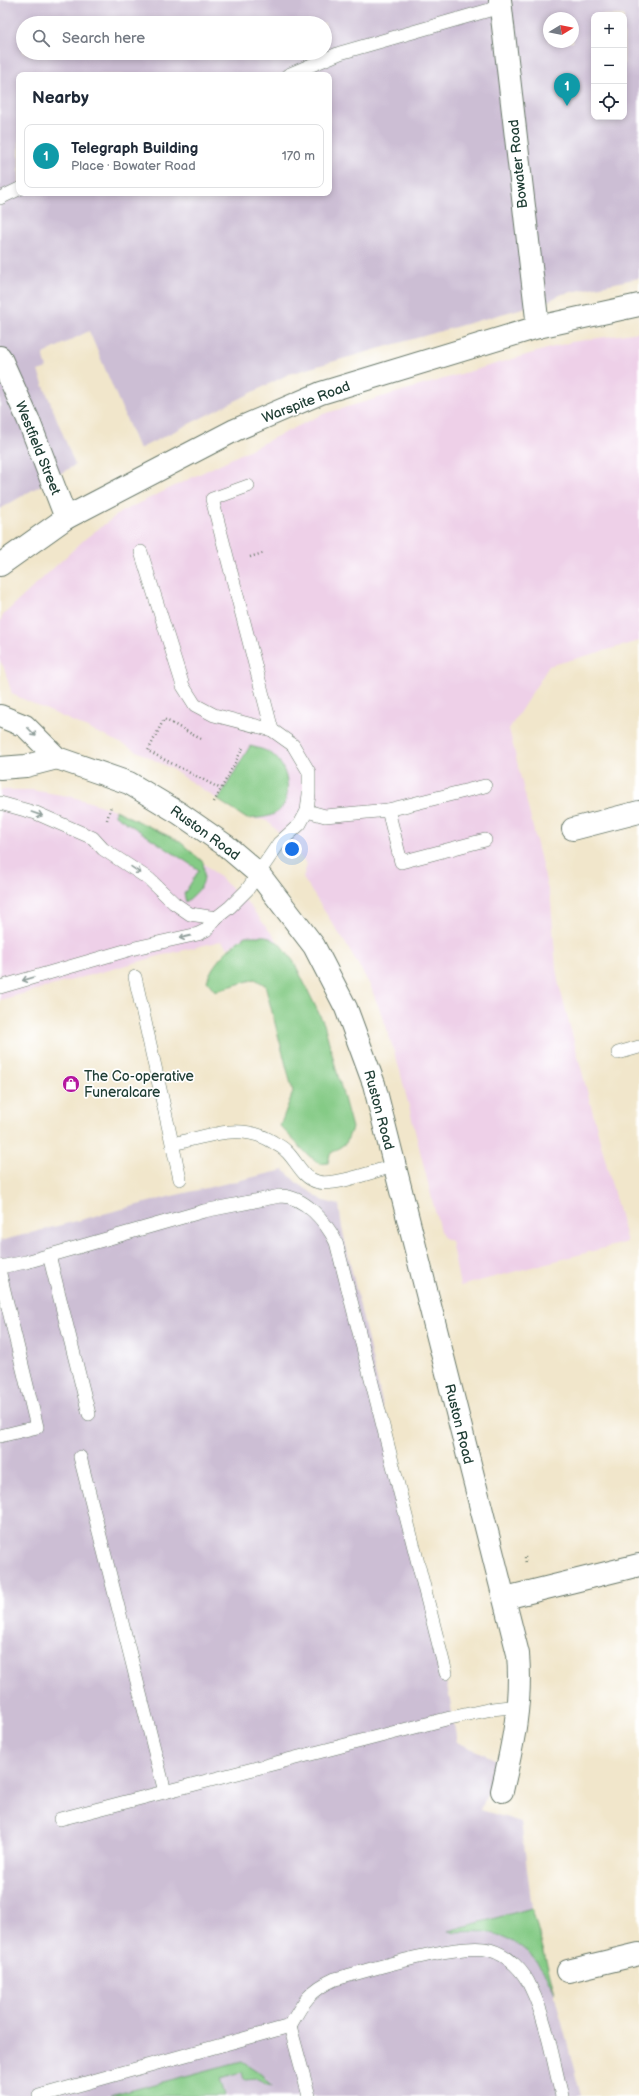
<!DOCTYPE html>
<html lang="en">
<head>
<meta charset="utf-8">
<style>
  :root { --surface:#fff; --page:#f2f2f3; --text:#1f2937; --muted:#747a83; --line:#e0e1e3; --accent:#b45309 }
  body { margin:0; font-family:"Balsamiq Sans",sans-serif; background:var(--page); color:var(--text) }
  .controls { position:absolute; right:12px; top:12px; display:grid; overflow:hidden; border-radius:8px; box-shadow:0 2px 6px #0003 }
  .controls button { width:36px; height:36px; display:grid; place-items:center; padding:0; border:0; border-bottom:1px solid var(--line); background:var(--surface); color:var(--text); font:20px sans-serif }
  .compass { position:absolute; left:543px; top:12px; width:36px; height:36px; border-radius:50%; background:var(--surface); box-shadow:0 2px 6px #0003; rotate:80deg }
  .you { position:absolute; left:292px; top:849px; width:14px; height:14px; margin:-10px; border:3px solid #fff; border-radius:50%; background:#1a73e8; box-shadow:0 0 0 6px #1a73e833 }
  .badge { display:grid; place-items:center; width:26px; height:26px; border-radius:50%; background:var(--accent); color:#fff; font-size:13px; font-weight:700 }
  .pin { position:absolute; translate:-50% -33px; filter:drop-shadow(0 1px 2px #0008) }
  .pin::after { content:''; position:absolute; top:21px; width:14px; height:12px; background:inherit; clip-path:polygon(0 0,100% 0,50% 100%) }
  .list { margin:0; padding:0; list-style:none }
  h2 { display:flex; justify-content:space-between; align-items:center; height:52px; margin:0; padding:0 16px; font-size:17px }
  h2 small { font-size:13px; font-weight:400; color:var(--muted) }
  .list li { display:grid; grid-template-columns:26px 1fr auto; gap:12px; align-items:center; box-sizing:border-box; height:64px; margin:0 8px 8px; padding:0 8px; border:1px solid var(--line); border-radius:8px }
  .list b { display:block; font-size:15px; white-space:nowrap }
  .list p { margin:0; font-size:13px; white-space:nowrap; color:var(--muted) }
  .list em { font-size:13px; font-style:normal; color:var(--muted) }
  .icon { flex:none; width:22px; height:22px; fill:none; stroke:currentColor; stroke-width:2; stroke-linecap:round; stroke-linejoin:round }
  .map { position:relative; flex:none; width:639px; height:2096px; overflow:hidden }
  .search { position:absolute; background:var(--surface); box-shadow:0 2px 6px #0003; left:16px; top:16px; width:316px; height:44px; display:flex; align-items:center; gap:10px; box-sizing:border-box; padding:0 14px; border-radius:22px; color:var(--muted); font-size:15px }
  .panel { position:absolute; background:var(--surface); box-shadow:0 2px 6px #0003; left:16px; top:72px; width:316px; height:124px; border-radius:8px }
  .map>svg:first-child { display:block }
</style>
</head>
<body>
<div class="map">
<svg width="639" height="2096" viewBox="0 0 639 2096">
  <rect width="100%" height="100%" fill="#fff"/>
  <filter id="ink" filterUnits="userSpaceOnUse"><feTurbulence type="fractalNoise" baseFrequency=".025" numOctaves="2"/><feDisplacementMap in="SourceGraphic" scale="8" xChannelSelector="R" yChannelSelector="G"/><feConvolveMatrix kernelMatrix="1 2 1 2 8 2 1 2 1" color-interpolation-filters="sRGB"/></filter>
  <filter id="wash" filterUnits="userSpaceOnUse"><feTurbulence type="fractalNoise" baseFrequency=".012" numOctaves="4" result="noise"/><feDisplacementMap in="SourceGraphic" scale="16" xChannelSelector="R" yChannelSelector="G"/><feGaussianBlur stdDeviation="0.9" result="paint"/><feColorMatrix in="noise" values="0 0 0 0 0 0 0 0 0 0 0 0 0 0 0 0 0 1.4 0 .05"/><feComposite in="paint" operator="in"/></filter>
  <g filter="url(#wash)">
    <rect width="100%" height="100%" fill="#f1e6cb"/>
    <g fill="#eed0e8">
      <polygon points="639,332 639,641 549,666 509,729 551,902 556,969 558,981 627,1242 460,1286 451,1241 444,1238 440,1231 400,1071 386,1026 370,985 351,952 303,878 307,864 267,820 247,819 170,768 127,746 12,694 4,668 0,661 0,622 3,615 86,538 121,512 323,414 571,342"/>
      <polygon points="0,790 32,790 73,797 115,810 179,841 245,900 279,943 266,936 245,936 228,948 221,941 163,955 0,1000"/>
    </g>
    <g fill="#ccbed4" fill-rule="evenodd">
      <path d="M0,0H639V278L562,294L548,301L289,374L139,449L89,331L43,354L47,368L38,371L75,465L0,509ZM594,15H624V117H594ZM549,18H573V42H549ZM23,23H325V53H23ZM19,75H329V193H19Z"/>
      <polygon points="284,1170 296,1182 312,1193 324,1201 339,1205 342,1228 449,1695 457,1742 499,1761 481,1810 521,1822 532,1908 581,2096 0,2096 0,1241 172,1196"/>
    </g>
    <g fill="#85cb86" stroke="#52845d">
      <path d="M250,746C258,748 267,750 273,755C289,767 295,804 274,814C267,818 255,818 247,819L218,800Z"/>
      <path d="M115,810L179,841L203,862C206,884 203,887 186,902L184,894L199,870L115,815Z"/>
      <path d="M245,936H266L279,943L294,962L324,1024L352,1128L346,1143L330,1154L328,1163L320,1164L308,1155L280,1126L293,1092L265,985L255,979L215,991L207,981C212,963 230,947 245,936Z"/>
      <path d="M532,1908L555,1993C543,1965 523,1940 491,1933C477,1930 462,1933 448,1931Z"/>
      <polygon points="242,2061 263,2075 271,2087 257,2079 244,2080 242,2072 220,2078 225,2096 110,2096"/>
    </g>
  </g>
  <g filter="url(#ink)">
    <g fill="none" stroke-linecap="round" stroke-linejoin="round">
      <defs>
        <g id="lane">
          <polyline points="288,75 340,53 500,7"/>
          <polyline points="0,198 19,189"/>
          <polyline points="248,486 212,499 272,730"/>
          <polyline points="0,803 36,813 93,838 103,849 149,879 174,903 190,914 216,918"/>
          <polyline points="388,810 485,786"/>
          <polyline points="307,811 325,816 388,810 401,862 485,840"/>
          <polyline points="135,977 180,1179"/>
          <polyline points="0,987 135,948 198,934 206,930 216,918 230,907 247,890 279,843 300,824 307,811 309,794 309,772 293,745 272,730 214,715 195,705 183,686 141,552"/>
          <polyline points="618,1053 639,1047"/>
          <path d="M173,1144C206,1136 242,1122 273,1142C277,1145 283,1147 286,1151C297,1161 302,1178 318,1182C335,1186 375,1171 393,1166"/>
          <polyline points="49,1255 89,1414"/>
          <path d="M0,1267L26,1262L204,1211L280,1196C305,1196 326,1222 336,1242L446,1673"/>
          <polyline points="0,1274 37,1427 0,1436"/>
          <polyline points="80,1457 165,1792"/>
          <polyline points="60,1819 450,1718 492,1709 518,1706"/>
          <polyline points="290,2026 309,2096"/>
          <path d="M39,2096L290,2026C303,2002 310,1990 335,1979C370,1970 458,1942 490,1950C508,1955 524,1971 531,1988C547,2021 553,2061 562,2096"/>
        </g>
        <g id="street">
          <polyline points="500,0 538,327"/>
          <polyline points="0,357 28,419 66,518"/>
          <polyline points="0,565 66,518 235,430 321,393 538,327 639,305"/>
          <path d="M0,716L25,726L57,758L129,783L179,813L225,845L258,873L314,946L346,1008L374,1084L518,1654C522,1702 513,1744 502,1791"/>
          <polyline points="0,768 26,766 57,758"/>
          <polyline points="573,829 639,812"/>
          <polyline points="505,1598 639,1565"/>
          <polyline points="568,1971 639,1954"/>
        </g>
      </defs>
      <use href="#lane" stroke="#687869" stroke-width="14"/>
      <use href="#street" stroke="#687869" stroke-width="24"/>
      <g stroke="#687869" stroke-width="2.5" stroke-dasharray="1 3" stroke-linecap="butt">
        <polyline points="250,557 263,553"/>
        <polyline points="201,739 164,719 148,751 221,789"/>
        <polyline points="214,802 244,746"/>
        <polyline points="107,820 111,806"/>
        <polyline points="525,1557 526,1564"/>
      </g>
      <use href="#lane" stroke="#fff" stroke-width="13"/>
      <use href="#street" stroke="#fff" stroke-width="22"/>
    </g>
    <defs><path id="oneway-shaft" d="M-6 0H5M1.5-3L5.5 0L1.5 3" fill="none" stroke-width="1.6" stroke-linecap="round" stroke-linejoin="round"/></defs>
    <g stroke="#8f9e9a">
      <use href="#oneway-shaft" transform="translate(32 732) rotate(46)"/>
      <use href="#oneway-shaft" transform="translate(37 814) rotate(19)"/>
      <use href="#oneway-shaft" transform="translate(136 870) rotate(34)"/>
      <use href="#oneway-shaft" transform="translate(185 937) rotate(167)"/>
      <use href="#oneway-shaft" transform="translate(28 979) rotate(164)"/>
    </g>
  </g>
  <defs>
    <symbol id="shop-disc" viewBox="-11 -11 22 22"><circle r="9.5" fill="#b5179e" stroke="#fff"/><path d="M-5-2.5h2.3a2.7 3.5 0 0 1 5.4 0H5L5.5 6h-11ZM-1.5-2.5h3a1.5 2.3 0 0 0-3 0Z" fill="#fff"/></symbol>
  </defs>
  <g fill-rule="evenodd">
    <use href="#shop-disc" x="61" y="1074" width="20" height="20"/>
  </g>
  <g text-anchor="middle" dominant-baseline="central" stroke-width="3.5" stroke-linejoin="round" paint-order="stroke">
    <g font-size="14" fill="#1f3d34" stroke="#fff">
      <text transform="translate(518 164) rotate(-96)">Bowater Road</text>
      <text transform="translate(306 402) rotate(-21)">Warspite Road</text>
      <text transform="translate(38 448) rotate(68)">Westfield Street</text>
      <text transform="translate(205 833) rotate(36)">Ruston Road</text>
      <text transform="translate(379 1110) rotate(75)">Ruston Road</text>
      <text transform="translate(459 1424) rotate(76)">Ruston Road</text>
    </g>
    <g font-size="14" fill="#1f3d34" stroke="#fff" text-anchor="start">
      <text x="84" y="1076">The Co-operative<tspan x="84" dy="16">Funeralcare</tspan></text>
    </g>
  </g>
</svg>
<div class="controls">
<button>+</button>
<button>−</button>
<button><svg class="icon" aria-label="locate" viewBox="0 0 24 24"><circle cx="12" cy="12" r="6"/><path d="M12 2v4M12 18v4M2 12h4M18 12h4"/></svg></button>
</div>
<svg class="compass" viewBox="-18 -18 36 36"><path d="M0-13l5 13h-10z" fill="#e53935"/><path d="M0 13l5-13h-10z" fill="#747a83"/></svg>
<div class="you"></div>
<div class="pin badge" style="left:567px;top:106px;background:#0f9aa8">1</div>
<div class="search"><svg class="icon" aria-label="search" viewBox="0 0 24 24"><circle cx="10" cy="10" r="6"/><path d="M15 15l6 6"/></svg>Search here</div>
<section class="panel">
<h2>Nearby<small></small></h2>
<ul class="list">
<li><span class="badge" style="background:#0f9aa8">1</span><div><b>Telegraph Building</b><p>Place · Bowater Road</p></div><em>170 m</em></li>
</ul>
</section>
</div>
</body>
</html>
